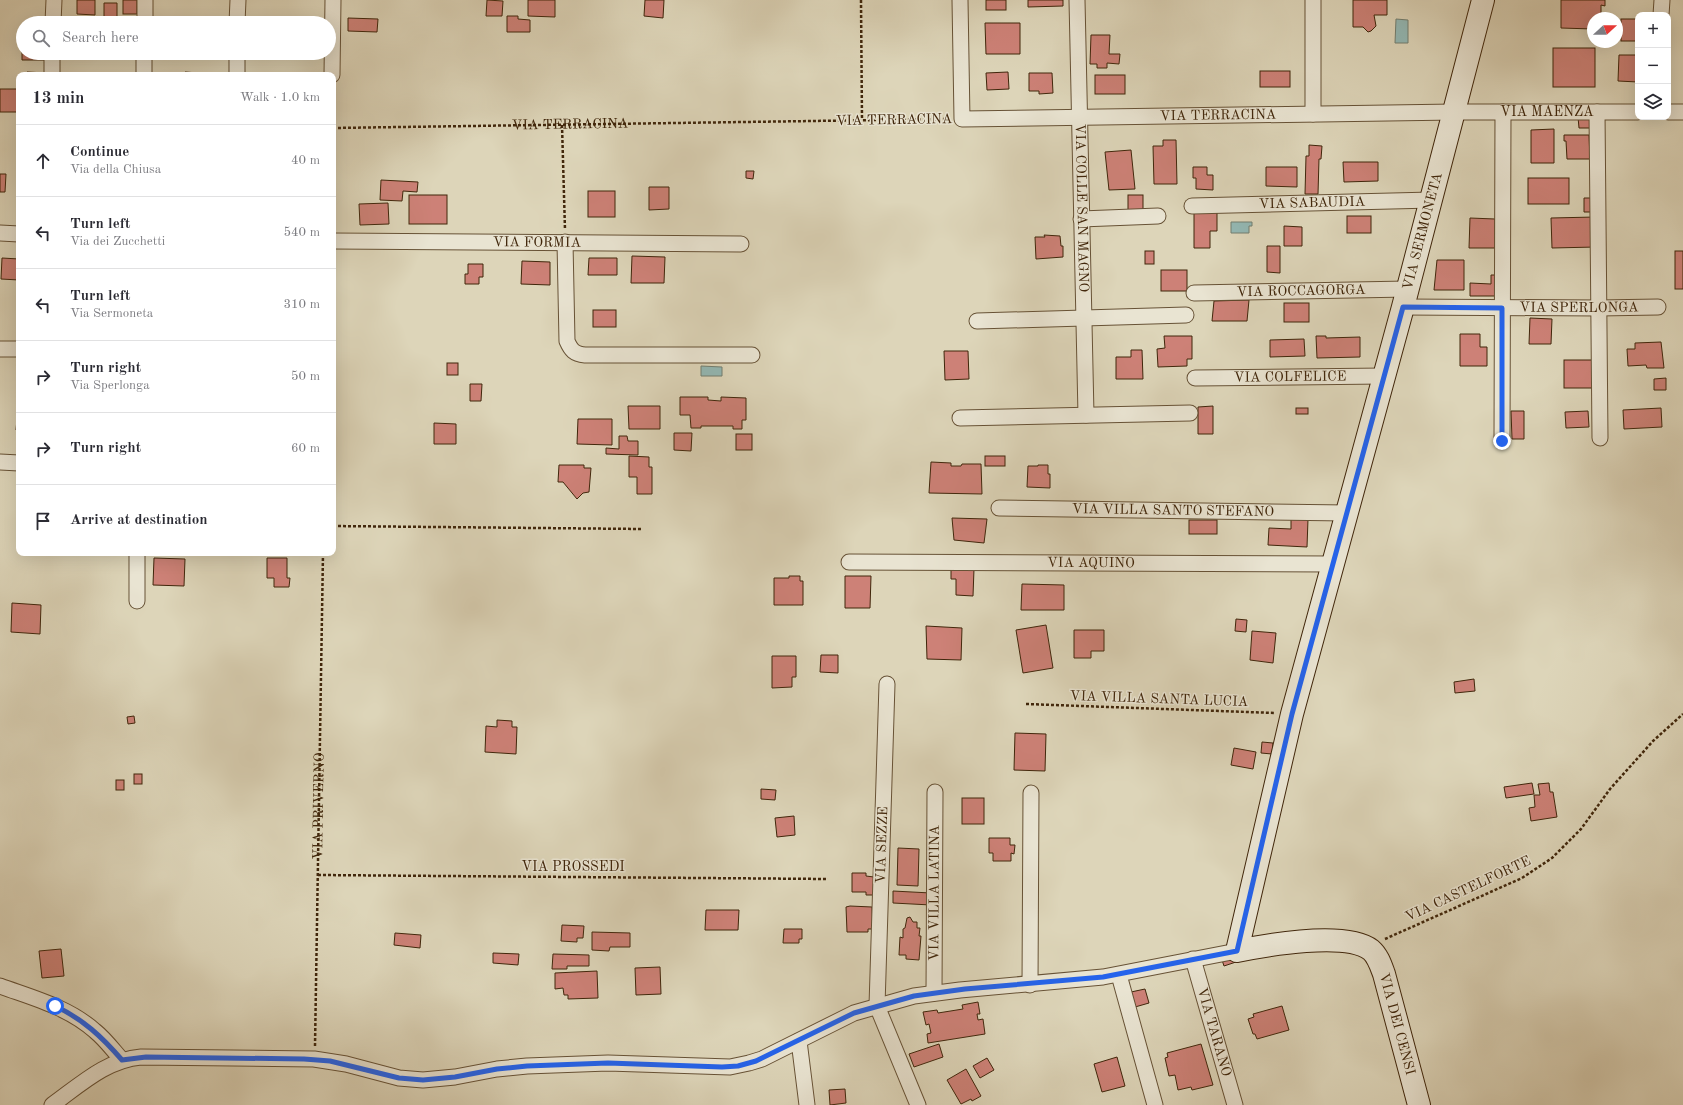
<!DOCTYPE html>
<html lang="en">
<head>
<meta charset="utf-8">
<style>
  :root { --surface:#fff; --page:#f2f2f3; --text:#2b2b33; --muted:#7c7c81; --line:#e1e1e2 }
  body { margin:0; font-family:"Old Standard TT",serif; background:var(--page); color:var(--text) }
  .controls { position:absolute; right:12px; top:12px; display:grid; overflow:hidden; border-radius:8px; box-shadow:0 4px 16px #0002 }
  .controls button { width:36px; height:36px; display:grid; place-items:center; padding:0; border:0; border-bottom:1px solid var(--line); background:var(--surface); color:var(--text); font:20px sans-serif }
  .compass { position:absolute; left:1587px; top:12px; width:36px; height:36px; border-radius:50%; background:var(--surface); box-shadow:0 4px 16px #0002; rotate:69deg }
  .stop { position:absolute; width:12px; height:12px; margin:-9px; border:3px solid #2563eb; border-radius:50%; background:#fff }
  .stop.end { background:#2563eb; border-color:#fff; box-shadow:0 1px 4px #0008 }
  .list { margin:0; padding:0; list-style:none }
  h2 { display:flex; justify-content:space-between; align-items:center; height:52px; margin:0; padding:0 16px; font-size:17px }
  h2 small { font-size:13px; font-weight:400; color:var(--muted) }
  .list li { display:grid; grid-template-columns:26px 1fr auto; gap:12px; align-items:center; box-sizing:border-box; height:72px; padding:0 16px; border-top:1px solid var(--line) }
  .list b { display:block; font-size:15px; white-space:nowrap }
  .list p { margin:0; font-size:13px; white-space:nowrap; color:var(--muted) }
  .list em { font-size:13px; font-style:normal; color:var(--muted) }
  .icon { flex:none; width:22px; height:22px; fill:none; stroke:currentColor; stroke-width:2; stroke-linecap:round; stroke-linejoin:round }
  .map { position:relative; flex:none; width:1683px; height:1105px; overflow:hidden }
  .search { position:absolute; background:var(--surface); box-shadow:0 4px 16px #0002; left:16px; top:16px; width:320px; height:44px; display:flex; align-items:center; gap:10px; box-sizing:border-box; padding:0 14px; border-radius:22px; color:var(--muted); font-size:15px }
  .panel { position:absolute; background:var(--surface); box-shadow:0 4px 16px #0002; left:16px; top:72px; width:320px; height:484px; border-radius:8px }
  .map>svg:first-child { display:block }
</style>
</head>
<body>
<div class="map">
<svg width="1683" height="1105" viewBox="0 0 1683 1105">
  <rect width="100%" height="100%" fill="#ddd5b9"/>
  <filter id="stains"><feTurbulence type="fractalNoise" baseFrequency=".005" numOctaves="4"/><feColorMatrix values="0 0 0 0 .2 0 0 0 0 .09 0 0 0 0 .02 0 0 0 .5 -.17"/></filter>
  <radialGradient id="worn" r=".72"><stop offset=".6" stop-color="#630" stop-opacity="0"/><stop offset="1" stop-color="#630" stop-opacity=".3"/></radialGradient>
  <g fill="#93b8b4" stroke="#727e70">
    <polygon points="1396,19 1408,20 1408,43 1395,43"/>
    <polygon points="1231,222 1252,222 1252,226 1249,226 1249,233 1231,233"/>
    <polygon points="701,366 722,367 722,376 701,376"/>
  </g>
  <g fill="#cd8177" stroke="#40260b">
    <polygon points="77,0 95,0 95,15 77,14"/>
    <rect x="123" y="0" width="14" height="14"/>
    <polygon points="487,0 503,1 502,16 486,16"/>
    <polygon points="528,0 555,0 555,17 528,16"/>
    <polygon points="645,0 664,0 663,18 644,16"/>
    <rect x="986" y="0" width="20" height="10"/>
    <polygon points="1028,0 1063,0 1063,6 1028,7"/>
    <polygon points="1353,0 1387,0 1387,15 1374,15 1376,26 1371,31 1368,32 1363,27 1353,27"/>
    <polygon points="1561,0 1605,0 1605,6 1601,5 1601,18 1593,18 1593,29 1561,28"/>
    <polygon points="104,3 117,3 117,19 123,19 123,23 104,23"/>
    <polygon points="507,16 518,16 518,19 530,20 530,32 507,32"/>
    <polygon points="348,18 378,19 377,32 348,31"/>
    <rect x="1621" y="19" width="17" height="22"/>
    <polygon points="985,23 1020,23 1020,54 986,54"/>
    <polygon points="1091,35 1110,35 1109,54 1120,54 1119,64 1107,63 1107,68 1097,68 1097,64 1090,64"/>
    <polygon points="22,47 23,53 46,53 46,60 22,60"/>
    <rect x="1553" y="48" width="42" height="39"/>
    <polygon points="1619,55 1638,55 1638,82 1618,81"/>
    <rect x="1260" y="71" width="30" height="16"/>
    <polygon points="27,72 46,73 46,75 27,75"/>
    <polygon points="185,72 225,75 185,75"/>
    <polygon points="1008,72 1009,89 987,90 986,73"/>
    <polygon points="1029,73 1052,73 1053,93 1039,94 1039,91 1029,91"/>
    <rect x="1095" y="75" width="30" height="19"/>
    <rect x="0" y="89" width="18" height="23"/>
    <polygon points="1578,117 1595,117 1595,128 1579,128"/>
    <polygon points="1554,129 1554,163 1531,163 1531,130"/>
    <polygon points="1564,135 1589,135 1590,159 1567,159 1566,141 1564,141"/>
    <polygon points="1163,140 1176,140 1177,184 1154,184 1153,146 1163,146"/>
    <polygon points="1309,145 1322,146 1321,159 1319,159 1318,194 1305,194 1306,156 1309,156"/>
    <polygon points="1131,150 1135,189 1109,190 1105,152"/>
    <polygon points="1343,162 1378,162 1378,181 1344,182"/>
    <polygon points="1193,167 1207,167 1207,175 1213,175 1213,190 1196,189 1196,178 1193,178"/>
    <polygon points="1266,167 1297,167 1297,187 1266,186"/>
    <polygon points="746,171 754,171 753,179 746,178"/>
    <polygon points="0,174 6,174 5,192 0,192"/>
    <rect x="1528" y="178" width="41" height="26"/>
    <polygon points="381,180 418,182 417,192 403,191 402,201 380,200"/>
    <polygon points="649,187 669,187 669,209 649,210"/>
    <rect x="588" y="191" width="27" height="26"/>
    <rect x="409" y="195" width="38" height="29"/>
    <rect x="1128" y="195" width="15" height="15"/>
    <polygon points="1584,198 1596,198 1595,212 1584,212"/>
    <polygon points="388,203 389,224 360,225 359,204"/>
    <polygon points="1194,209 1217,209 1217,231 1210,231 1210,248 1194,248"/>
    <rect x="1347" y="216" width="24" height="17"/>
    <polygon points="1595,217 1596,247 1552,248 1551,218"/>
    <polygon points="1470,218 1495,219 1495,248 1469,248"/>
    <polygon points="1284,226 1302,227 1302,246 1284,246"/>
    <polygon points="1044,235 1060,236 1061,246 1063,246 1063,257 1036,259 1035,237 1045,237"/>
    <polygon points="1267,246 1280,246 1280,273 1267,272"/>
    <rect x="1145" y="251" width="9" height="13"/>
    <rect x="1675" y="251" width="8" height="38"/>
    <polygon points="632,256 665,257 664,283 631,283"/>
    <polygon points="2,258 19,259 19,280 1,279"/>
    <polygon points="589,258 617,258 617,275 588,275"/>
    <polygon points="1437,260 1464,260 1464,290 1434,290"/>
    <polygon points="522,261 550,262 550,285 521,284"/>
    <polygon points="468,264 483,264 483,277 479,277 479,284 465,284 465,274 468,274"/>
    <rect x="1161" y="270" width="26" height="21"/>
    <polygon points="1491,275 1500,275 1500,296 1470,296 1470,283 1491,284"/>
    <polygon points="1249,300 1247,321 1212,321 1214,301"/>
    <rect x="1284" y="303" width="25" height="19"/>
    <rect x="593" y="310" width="23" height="17"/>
    <polygon points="1530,318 1552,319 1551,344 1529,344"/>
    <polygon points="1460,334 1480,334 1480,347 1487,347 1487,366 1460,366"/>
    <polygon points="1164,336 1192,336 1192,359 1187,359 1187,366 1158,367 1157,349 1165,348"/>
    <polygon points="1316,336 1326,336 1326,338 1360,337 1360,357 1317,358"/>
    <polygon points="1304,339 1305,356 1270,357 1270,340"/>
    <polygon points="1661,342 1664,368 1647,368 1646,365 1628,366 1627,349 1635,349 1635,343"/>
    <polygon points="1131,350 1142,350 1143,379 1116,379 1116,357 1131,357"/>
    <polygon points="944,351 968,351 969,379 945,380"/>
    <rect x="1564" y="360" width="32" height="28"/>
    <rect x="447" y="363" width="11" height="12"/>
    <polygon points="1666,378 1666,390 1654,390 1654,379"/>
    <polygon points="470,384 482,384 481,401 470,401"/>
    <polygon points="19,396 19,430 16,430"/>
    <polygon points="680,397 708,397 708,400 721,401 721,397 746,398 746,420 742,420 742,429 733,429 733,426 701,426 701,428 691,428 690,415 680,415"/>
    <polygon points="628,406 660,406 660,429 629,429"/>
    <polygon points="1213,406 1213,434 1198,434 1198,407"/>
    <rect x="1296" y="408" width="12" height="6"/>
    <polygon points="1661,408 1662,427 1624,429 1623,410"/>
    <polygon points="1511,411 1524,411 1524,439 1512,439"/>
    <polygon points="1588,411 1589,427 1566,428 1565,412"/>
    <polygon points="578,419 612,419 612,445 577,444"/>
    <polygon points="434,423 456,424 456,444 434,444"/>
    <polygon points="674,433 692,433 691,451 674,450"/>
    <rect x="736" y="434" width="16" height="16"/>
    <polygon points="619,436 627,436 628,441 638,441 638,455 606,454 606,448 619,449"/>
    <polygon points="629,456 649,457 649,467 652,467 652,494 637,494 637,477 629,477"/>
    <rect x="985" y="456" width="20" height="10"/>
    <polygon points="931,462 951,463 951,466 961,466 962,464 981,464 982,494 929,493"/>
    <polygon points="559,465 584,465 584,468 591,468 589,492 583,493 577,499 563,482 558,482"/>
    <polygon points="1038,465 1048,465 1048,474 1050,474 1050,488 1027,487 1028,466 1038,466"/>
    <polygon points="952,518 987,519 984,543 954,540"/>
    <polygon points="1291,518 1308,519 1307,547 1268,545 1269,528 1291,529"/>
    <rect x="1189" y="520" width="28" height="14"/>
    <polygon points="154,558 185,559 184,586 153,585"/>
    <polygon points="267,558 287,558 287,578 290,578 289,587 274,587 274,578 267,578"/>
    <polygon points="951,568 974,569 973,596 956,595 956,579 951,579"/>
    <polygon points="789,576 800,576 800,581 803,581 803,605 774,605 774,578 789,578"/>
    <polygon points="845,576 871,576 870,608 845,608"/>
    <polygon points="1022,584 1064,585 1064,610 1021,610"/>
    <polygon points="12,603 41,605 40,634 11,632"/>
    <polygon points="1236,619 1247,620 1246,632 1235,631"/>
    <polygon points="1046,625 1053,668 1023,673 1016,630"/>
    <polygon points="926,626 962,628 961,660 927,659"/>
    <polygon points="1074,630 1104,630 1104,651 1091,651 1091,658 1074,658"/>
    <polygon points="1252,631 1276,633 1273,663 1250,660"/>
    <polygon points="821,655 838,655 838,673 820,672"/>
    <polygon points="772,656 796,656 796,677 792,677 792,687 772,688"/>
    <polygon points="1474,679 1475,691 1455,693 1454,682"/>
    <polygon points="134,716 135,723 128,724 127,717"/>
    <polygon points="497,720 512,721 512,727 517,727 516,754 485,752 486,726 497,727"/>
    <polygon points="1015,733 1046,734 1045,771 1014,770"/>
    <polygon points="1262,742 1273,743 1272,754 1261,753"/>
    <polygon points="1234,748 1256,752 1253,769 1231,765"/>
    <rect x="134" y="774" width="8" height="10"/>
    <rect x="116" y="780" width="8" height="10"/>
    <polygon points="1532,783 1534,794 1506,798 1504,787"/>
    <polygon points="1549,783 1550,792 1553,792 1557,817 1531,821 1529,808 1535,807 1534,795 1540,795 1538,784"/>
    <polygon points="761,789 776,790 775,800 761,799"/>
    <rect x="962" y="798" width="22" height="26"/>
    <polygon points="794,816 795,835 777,837 775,818"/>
    <polygon points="989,838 1010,838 1010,845 1015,845 1014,854 1011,853 1011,861 993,861 993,853 989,853"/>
    <polygon points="898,848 919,849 918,886 897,885"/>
    <polygon points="852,873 866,873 866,876 874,877 874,895 866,895 866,892 852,892"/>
    <polygon points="893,891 931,893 931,905 893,903"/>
    <polygon points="850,906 872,907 873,929 868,929 868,932 847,932 846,907"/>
    <polygon points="706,910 739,910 738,930 705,930"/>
    <polygon points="910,917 913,922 917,922 917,928 920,928 919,936 921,936 919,960 906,959 906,955 899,955 900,937 903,938 903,929 905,928 907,918"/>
    <polygon points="562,925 584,926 583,938 577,938 577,942 561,941"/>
    <polygon points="784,929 802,929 802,939 799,939 799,943 783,943"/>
    <polygon points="592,932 630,933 630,947 610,947 609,951 592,950"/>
    <polygon points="395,933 421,935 420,948 394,945"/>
    <polygon points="61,949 64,976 42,978 39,951"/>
    <polygon points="493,953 519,954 518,965 493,963"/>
    <polygon points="553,954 589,955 589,966 567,966 567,969 552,969"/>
    <polygon points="1221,957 1239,961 1224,966"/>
    <polygon points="660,967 661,994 636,995 635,968"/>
    <polygon points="597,971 598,998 568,999 568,995 564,995 563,988 555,989 555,973"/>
    <polygon points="1145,989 1149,1003 1135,1007 1131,992"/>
    <polygon points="978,1002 980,1014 977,1014 978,1020 983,1019 985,1034 928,1043 927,1034 931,1033 929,1024 926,1025 923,1012 937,1010 938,1013 963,1009 962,1005"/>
    <polygon points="1282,1006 1289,1030 1257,1039 1255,1034 1253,1034 1248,1019 1254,1017 1253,1014"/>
    <polygon points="939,1044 943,1057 914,1067 909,1054"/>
    <polygon points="1201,1044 1213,1085 1192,1090 1191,1087 1178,1090 1175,1075 1169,1076 1165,1058 1168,1057 1167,1053"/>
    <polygon points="1117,1057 1125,1086 1102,1092 1094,1064"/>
    <polygon points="987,1058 994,1070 980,1078 973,1066"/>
    <polygon points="966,1069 981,1096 972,1101 971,1099 961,1104 947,1080"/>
    <polygon points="845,1089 846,1103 830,1105 829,1090"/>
  </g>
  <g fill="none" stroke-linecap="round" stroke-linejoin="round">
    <defs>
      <g id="street">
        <path id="s3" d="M960,0L962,119L1455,112H1638"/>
        <path id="s4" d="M1077,0L1086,415"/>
        <polyline points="1661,15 1662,0"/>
        <polyline points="53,23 54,0"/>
        <polyline points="145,23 145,0"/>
        <polyline points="237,23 238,0"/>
        <polyline points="52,75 52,53"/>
        <polyline points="144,75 144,53"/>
        <polyline points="237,75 237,53"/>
        <polyline points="332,75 333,0"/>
        <polyline points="1597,112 1600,438"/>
        <polyline points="1668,112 1683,112"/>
        <polyline points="1313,114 1313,0"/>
        <path id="s5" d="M1192,206L1432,200"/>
        <polyline points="1081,219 1158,216"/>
        <polyline points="0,233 19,234"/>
        <path id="s6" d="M333,241L741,244"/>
        <path d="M565,242L567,341C571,350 574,354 585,355H752"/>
        <path id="s7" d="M1194,293L1408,289"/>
        <path id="s8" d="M1403,307L1599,308L1658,307"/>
        <polyline points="977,321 1186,315"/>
        <polyline points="0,349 19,349"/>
        <path id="s9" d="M1195,378L1384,376"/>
        <polyline points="960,418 1190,413"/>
        <polyline points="1502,441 1503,112"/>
        <polyline points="0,462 19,463"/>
        <path id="s10" d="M999,508L1347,513"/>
        <polyline points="137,553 137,601"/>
        <path id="s11" d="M849,562L1333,564"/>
        <polyline points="887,684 877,1006 918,1105"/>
        <path id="s12" d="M1193,959L1235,1105"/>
        <polyline points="1119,975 1155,1105"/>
        <polyline points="1030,985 1031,793"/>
        <path d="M0,986C33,998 68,1007 95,1031C105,1039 113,1050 122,1060"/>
        <path id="s13" d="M934,993L935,792"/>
        <polyline points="799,1041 807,1105"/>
        <path d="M52,1105C80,1085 106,1060 141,1057L314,1059L346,1064L399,1078L423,1080L455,1077L497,1069L527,1066L608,1063L730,1067L749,1063L762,1059L854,1013L914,996L960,990L1103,977L1237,951"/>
      </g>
      <g id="secondary">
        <path id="s14" d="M1419,1105L1384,974C1381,966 1378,956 1371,950C1346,931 1267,945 1237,951L1292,714L1403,307L1483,0"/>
      </g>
    </defs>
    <use href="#street" stroke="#675236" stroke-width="17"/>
    <use href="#secondary" stroke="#40260b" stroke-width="24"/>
    <g stroke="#40260b" stroke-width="2.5" stroke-dasharray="3 2" stroke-linecap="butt">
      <polyline points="861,0 862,120"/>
      <polyline points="562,125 565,230"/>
      <path id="s1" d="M333,128L949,119"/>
      <polyline points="333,526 641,529"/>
      <polyline points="1026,704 1275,713"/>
      <polyline points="318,875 828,879"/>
      <polyline points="1385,939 1522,878 1552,858 1581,829 1610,789 1653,741 1683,714"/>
      <path id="s2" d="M315,1046L323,553"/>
    </g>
    <use href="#street" stroke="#e9e4d2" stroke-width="15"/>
    <use href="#secondary" stroke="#e9e4d2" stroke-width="22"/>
  </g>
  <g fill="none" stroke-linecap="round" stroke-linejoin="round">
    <path stroke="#2563eb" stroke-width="5" d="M55,1006C83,1019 102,1037 122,1060L146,1057L304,1059L330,1061L399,1078L423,1080L455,1077L497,1069L527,1066L608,1063L722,1067L738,1066L756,1061L854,1013L914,996L965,989L1103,977L1237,951L1292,714L1403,307L1502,308V441"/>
  </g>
  <g text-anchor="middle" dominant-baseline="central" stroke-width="3" stroke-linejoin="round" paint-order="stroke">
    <g font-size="14" fill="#40260b" stroke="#e9e4d2">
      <text stroke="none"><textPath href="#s3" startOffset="704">VIA MAENZA</textPath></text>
      <text stroke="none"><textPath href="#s3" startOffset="375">VIA TERRACINA</textPath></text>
      <text transform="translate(894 120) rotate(-1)">VIA TERRACINA</text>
      <text stroke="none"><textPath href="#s1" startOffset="237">VIA TERRACINA</textPath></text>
      <text stroke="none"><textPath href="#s5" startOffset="120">VIA SABAUDIA</textPath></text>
      <text stroke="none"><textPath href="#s4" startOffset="208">VIA COLLE SAN MAGNO</textPath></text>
      <text stroke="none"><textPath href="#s14" startOffset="1043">VIA SERMONETA</textPath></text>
      <text stroke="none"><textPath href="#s6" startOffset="204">VIA FORMIA</textPath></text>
      <text stroke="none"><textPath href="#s7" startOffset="107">VIA ROCCAGORGA</textPath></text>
      <text stroke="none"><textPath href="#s8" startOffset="176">VIA SPERLONGA</textPath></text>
      <text stroke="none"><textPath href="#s9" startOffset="95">VIA COLFELICE</textPath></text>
      <text stroke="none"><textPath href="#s10" startOffset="174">VIA VILLA SANTO STEFANO</textPath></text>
      <text stroke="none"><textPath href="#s11" startOffset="242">VIA AQUINO</textPath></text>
      <text transform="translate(1159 699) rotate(2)">VIA VILLA SANTA LUCIA</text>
      <text stroke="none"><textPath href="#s2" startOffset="240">VIA PRIVERNO</textPath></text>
      <text transform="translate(882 845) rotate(-88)">VIA SEZZE</text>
      <text x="573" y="867">VIA PROSSEDI</text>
      <text transform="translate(1468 889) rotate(-25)">VIA CASTELFORTE</text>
      <text stroke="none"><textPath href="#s13" startOffset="100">VIA VILLA LATINA</textPath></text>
      <text transform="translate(1397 1024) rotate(75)">VIA DEI CENSI</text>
      <text stroke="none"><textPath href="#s12" startOffset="76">VIA TARANO</textPath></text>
    </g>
  </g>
  <rect width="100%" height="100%" filter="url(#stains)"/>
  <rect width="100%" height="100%" fill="url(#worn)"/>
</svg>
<div class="controls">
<button>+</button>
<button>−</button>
<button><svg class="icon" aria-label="layers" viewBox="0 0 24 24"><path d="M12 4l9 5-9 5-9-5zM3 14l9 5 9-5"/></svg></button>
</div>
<svg class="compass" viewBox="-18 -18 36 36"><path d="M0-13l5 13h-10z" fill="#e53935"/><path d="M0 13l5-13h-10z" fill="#7c7c81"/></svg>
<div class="stop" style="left:55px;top:1006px"></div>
<div class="stop end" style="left:1502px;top:441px"></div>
<div class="search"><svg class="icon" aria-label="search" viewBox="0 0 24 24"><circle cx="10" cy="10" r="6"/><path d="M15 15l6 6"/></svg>Search here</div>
<section class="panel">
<h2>13 min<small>Walk · 1.0 km</small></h2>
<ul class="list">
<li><svg class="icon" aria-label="ahead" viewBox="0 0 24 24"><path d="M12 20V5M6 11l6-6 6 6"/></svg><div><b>Continue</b><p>Via della Chiusa</p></div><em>40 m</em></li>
<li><svg class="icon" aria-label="left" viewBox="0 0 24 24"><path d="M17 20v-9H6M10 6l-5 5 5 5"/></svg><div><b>Turn left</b><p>Via dei Zucchetti</p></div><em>540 m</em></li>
<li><svg class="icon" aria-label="left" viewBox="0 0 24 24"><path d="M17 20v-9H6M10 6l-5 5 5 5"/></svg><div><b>Turn left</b><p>Via Sermoneta</p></div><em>310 m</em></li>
<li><svg class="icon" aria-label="right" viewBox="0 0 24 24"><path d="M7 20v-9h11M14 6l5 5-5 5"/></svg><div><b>Turn right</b><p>Via Sperlonga</p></div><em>50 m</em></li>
<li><svg class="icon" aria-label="right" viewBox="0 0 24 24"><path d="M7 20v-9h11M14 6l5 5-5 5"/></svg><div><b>Turn right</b></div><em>60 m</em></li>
<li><svg class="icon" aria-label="arrive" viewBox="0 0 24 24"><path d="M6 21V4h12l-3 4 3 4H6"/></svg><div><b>Arrive at destination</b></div></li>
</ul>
</section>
</div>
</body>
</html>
